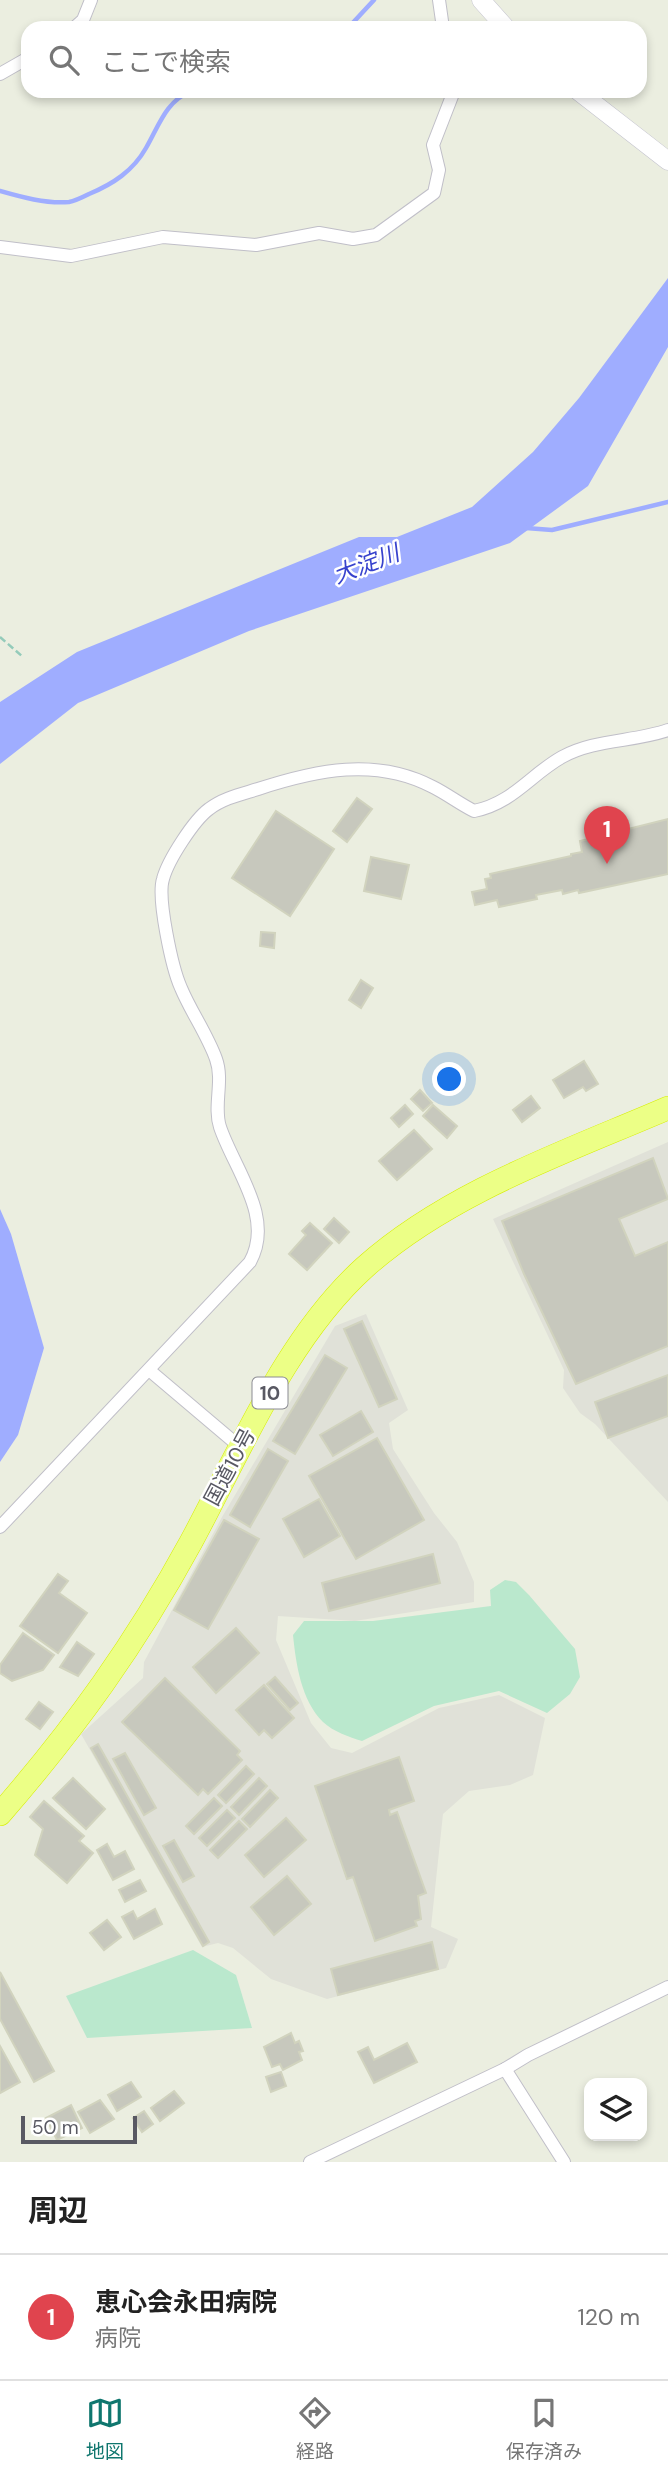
<!DOCTYPE html>
<html lang="ja">
<head>
<meta charset="utf-8">
<style>
  :root { --surface:#fff; --page:#f6f6f6; --text:#222; --muted:#767676; --line:#e0e0e0; --accent:#0f766e }
  body { margin:0; font-family:"DM Sans","Noto Sans JP",sans-serif; background:var(--page); color:var(--text) }
  .controls { position:absolute; right:21px; bottom:21px; display:grid; overflow:hidden; border-radius:14px; box-shadow:0 4px 10px #0003 }
  .controls button { width:63px; height:63px; display:grid; place-items:center; padding:0; border:0; border-bottom:2px solid var(--line); background:var(--surface); color:var(--text); font:35px sans-serif }
  .scale { position:absolute; left:21px; bottom:18px; width:116px; box-sizing:border-box; padding-left:7px; border:4px solid #595963; border-top:0; font-size:19px; line-height:24px; white-space:nowrap; color:#595963; -webkit-text-stroke:5px #fff; paint-order:stroke }
  .you { position:absolute; left:450px; top:1080px; width:24px; height:24px; margin:-18px; border:5px solid #fff; border-radius:50%; background:#1a73e8; box-shadow:0 0 0 10px #1a73e833 }
  .badge { display:grid; place-items:center; width:46px; height:46px; border-radius:50%; background:var(--accent); color:#fff; font-size:23px; font-weight:700 }
  .pin { position:absolute; translate:-50% -58px; filter:drop-shadow(0 2px 4px #0008) }
  .pin::after { content:''; position:absolute; top:37px; width:24px; height:21px; background:inherit; clip-path:polygon(0 0,100% 0,50% 100%) }
  .list { margin:0; padding:0; list-style:none }
  h2 { display:flex; justify-content:space-between; align-items:center; height:91px; margin:0; padding:0 28px; font-size:30px }
  h2 small { font-size:23px; font-weight:400; color:var(--muted) }
  .list li { display:grid; grid-template-columns:46px 1fr auto; gap:21px; align-items:center; box-sizing:border-box; height:126px; padding:0 28px; border-top:2px solid var(--line) }
  .list b { display:block; font-size:26px; white-space:nowrap }
  .list p { margin:0; font-size:23px; white-space:nowrap; color:var(--muted) }
  .list em { font-size:23px; font-style:normal; color:var(--muted) }
  .icon { flex:none; width:38px; height:38px; fill:none; stroke:currentColor; stroke-width:2; stroke-linecap:round; stroke-linejoin:round }
  .map { position:relative; flex:none; width:668px; height:2162px; overflow:hidden }
  .search { position:absolute; background:var(--surface); box-shadow:0 4px 10px #0003; left:21px; right:21px; top:21px; height:77px; display:flex; align-items:center; gap:18px; box-sizing:border-box; padding:0 24px; border-radius:21px; color:var(--muted); font-size:26px }
  .sheet { height:217px; background:var(--surface) }
  nav { display:flex; justify-content:space-around; align-items:center; box-sizing:border-box; height:98px; border-top:2px solid var(--line); background:var(--surface); font-size:19px; color:var(--muted) }
  nav a { display:grid; justify-items:center; gap:4px }
  nav .on { color:var(--accent) }
  .map>svg:first-child { display:block }
</style>
</head>
<body>
<div class="map">
<svg width="668" height="2162" viewBox="0 0 668 2162">
  <rect width="100%" height="100%" fill="#ebeee0"/>
  <g fill="#e0e1d8">
    <polygon points="668,1142 668,1502 595,1424 580,1413 563,1388 564,1370 493,1219"/>
    <polygon points="366,1314 408,1410 389,1423 393,1449 434,1513 457,1542 474,1582 474,1602 355,1621 278,1616 276,1640 311,1723 331,1748 352,1753 439,1708 499,1695 545,1718 533,1775 510,1785 469,1791 443,1814 431,1927 458,1939 446,1968 327,1999 271,1979 233,1948 218,1943 202,1947 81,1734 143,1678 144,1662 222,1517 335,1326"/>
  </g>
  <g fill="#bae8cd">
    <path d="M505,1580L516,1582L529,1595L575,1649L580,1677L570,1694L547,1713L499,1691L434,1706L362,1741C349,1737 334,1732 323,1722C301,1700 296,1664 293,1635L304,1621H373L491,1606L490,1590Z"/>
    <polygon points="193,1950 236,1975 252,2028 87,2038 66,1996"/>
  </g>
  <g fill="#9fadff">
    <polygon points="668,278 668,347 588,486 510,543 249,631 78,703 0,764 0,702 77,652 359,537 397,537 472,507 533,452 579,398"/>
    <polygon points="0,1209 11,1234 44,1348 18,1435 0,1462"/>
  </g>
  <g fill="none" stroke-linecap="round" stroke-linejoin="round">
    <g stroke="#9fadff" stroke-width="4.5">
      <polyline points="348,28 374,0"/>
      <path d="M0,191C21,197 46,204 69,202C75,201 83,197 89,194C113,184 133,171 146,148C159,126 165,102 191,91"/>
      <polyline points="526,528 552,530 668,502"/>
    </g>
  </g>
  <g fill="#c7c8bd" stroke="#d1d3be" stroke-width="2">
    <polygon points="357,798 372,809 347,842 333,831"/>
    <polygon points="276,811 334,849 290,916 232,878"/>
    <polygon points="668,819 668,874 579,893 578,890 563,894 562,890 536,895 537,899 499,907 497,900 475,905 472,892 487,889 485,879 491,878 490,874 571,856 571,854 582,852 580,841"/>
    <polygon points="371,857 409,865 401,899 364,891"/>
    <polygon points="261,932 275,933 274,948 260,946"/>
    <polygon points="361,980 373,988 361,1008 349,1000"/>
    <polygon points="584,1061 598,1084 586,1091 583,1087 564,1098 553,1080"/>
    <polygon points="420,1090 432,1103 423,1111 411,1099"/>
    <polygon points="531,1096 540,1108 522,1122 513,1110"/>
    <polygon points="405,1105 413,1114 399,1127 391,1118"/>
    <polygon points="433,1105 457,1126 447,1138 423,1116"/>
    <polygon points="414,1130 432,1149 397,1180 379,1161"/>
    <polygon points="653,1158 668,1199 619,1219 635,1256 668,1242 668,1346 576,1384 524,1274 502,1221"/>
    <polygon points="334,1218 349,1232 339,1243 324,1229"/>
    <polygon points="310,1223 332,1243 307,1270 289,1254 306,1235 302,1231"/>
    <polygon points="362,1321 397,1399 379,1407 344,1329"/>
    <polygon points="325,1355 347,1368 295,1454 273,1441"/>
    <polygon points="668,1375 668,1416 608,1438 595,1402"/>
    <polygon points="361,1411 373,1432 333,1456 320,1435"/>
    <polygon points="377,1438 424,1520 356,1559 309,1476"/>
    <polygon points="268,1449 288,1461 250,1527 230,1515"/>
    <polygon points="319,1499 340,1536 304,1557 283,1519"/>
    <polygon points="224,1520 259,1539 208,1629 174,1610"/>
    <polygon points="433,1554 440,1583 329,1611 322,1583"/>
    <polygon points="58,1574 68,1581 59,1593 87,1613 58,1653 20,1626"/>
    <polygon points="236,1628 259,1653 216,1693 193,1667"/>
    <polygon points="23,1633 54,1655 43,1670 12,1681 0,1673 0,1665"/>
    <polygon points="77,1642 94,1654 78,1676 60,1667"/>
    <polygon points="275,1677 298,1703 290,1710 267,1684"/>
    <polygon points="165,1678 240,1751 237,1755 242,1760 208,1794 203,1789 198,1795 122,1722"/>
    <polygon points="264,1685 294,1718 272,1738 264,1730 259,1735 236,1710"/>
    <polygon points="39,1702 53,1712 40,1729 26,1719"/>
    <polygon points="98,1744 209,1942 203,1946 91,1748"/>
    <polygon points="125,1753 156,1808 144,1815 113,1759"/>
    <polygon points="399,1757 414,1801 389,1810 390,1815 397,1812 426,1893 418,1896 421,1919 415,1921 417,1926 375,1941 353,1877 347,1879 315,1786"/>
    <polygon points="246,1766 254,1774 226,1803 218,1795"/>
    <polygon points="73,1778 105,1809 86,1829 53,1798"/>
    <polygon points="259,1778 267,1786 239,1815 231,1807"/>
    <polygon points="270,1790 278,1798 250,1827 242,1819"/>
    <polygon points="214,1798 222,1806 194,1834 186,1826"/>
    <polygon points="44,1801 84,1836 79,1841 93,1853 67,1883 35,1855 43,1829 30,1817"/>
    <polygon points="227,1810 235,1818 207,1846 199,1838"/>
    <polygon points="286,1818 306,1840 264,1877 245,1855"/>
    <polygon points="239,1821 247,1829 218,1858 210,1850"/>
    <polygon points="174,1840 194,1876 183,1882 163,1846"/>
    <polygon points="107,1844 114,1857 125,1851 134,1869 113,1880 97,1850"/>
    <polygon points="287,1876 311,1904 274,1935 251,1907"/>
    <polygon points="140,1880 146,1891 125,1902 119,1890"/>
    <polygon points="155,1909 162,1924 134,1939 122,1917 133,1911 137,1919"/>
    <polygon points="107,1920 121,1937 104,1950 90,1933"/>
    <polygon points="432,1942 438,1969 338,1995 331,1969"/>
    <polygon points="0,1972 54,2071 34,2082 0,2019"/>
    <polygon points="291,2033 295,2043 299,2041 303,2051 299,2052 302,2060 283,2070 280,2064 272,2067 264,2047"/>
    <polygon points="407,2043 417,2062 374,2083 358,2052 368,2047 374,2060"/>
    <polygon points="0,2046 20,2082 0,2093"/>
    <polygon points="281,2072 286,2086 271,2092 266,2077"/>
    <polygon points="131,2082 141,2097 117,2111 108,2095"/>
    <polygon points="174,2091 184,2103 160,2121 151,2108"/>
    <polygon points="100,2100 114,2119 90,2133 78,2112"/>
    <polygon points="71,2105 82,2128 57,2140 46,2118"/>
    <polygon points="144,2111 153,2124 142,2132 133,2118"/>
  </g>
  <g fill="none" stroke-linecap="round" stroke-linejoin="round">
    <defs>
      <g id="street">
        <polyline points="439,0 443,28"/>
        <polyline points="74,28 83,20 91,0"/>
        <polyline points="0,74 28,58"/>
        <polyline points="0,247 71,256 163,237 256,245 319,233 353,239 376,235 434,193 439,170 433,145 454,91"/>
        <polyline points="149,1370 240,1447"/>
        <path d="M0,1527L250,1262C275,1217 234,1169 220,1127C213,1106 224,1081 216,1059C207,1034 191,1012 181,988C172,968 157,898 163,879C168,860 194,820 209,809C223,798 242,794 258,789C316,770 376,757 433,787C447,794 460,804 474,811C513,803 530,775 562,757C594,739 634,742 668,730"/>
        <polyline points="505,2069 564,2162"/>
        <polyline points="310,2162 505,2069 528,2055 668,1987"/>
      </g>
      <g id="secondary">
        <polyline points="481,0 506,28"/>
        <polyline points="578,91 668,161"/>
      </g>
      <path id="highway" d="M0,1814C75,1728 136,1643 191,1542C241,1450 286,1338 365,1267C449,1192 566,1152 668,1108"/>
    </defs>
    <use href="#street" stroke="#c0bfc8" stroke-width="14"/>
    <use href="#secondary" stroke="#c5c4cf" stroke-width="19"/>
    <use href="#highway" stroke="#d6ee00" stroke-width="24"/>
    <polyline stroke="#94cbba" stroke-width="2.5" stroke-dasharray="7 3.5" stroke-linecap="butt" points="0,637 23,657"/>
    <use href="#street" stroke="#fff" stroke-width="12"/>
    <use href="#secondary" stroke="#fff" stroke-width="18"/>
    <use href="#highway" stroke="#ecff86" stroke-width="23"/>
  </g>
  <g text-anchor="middle" dominant-baseline="central" stroke-width="5" stroke-linejoin="round" paint-order="stroke">
    <rect fill="#fff" stroke="#8b8b92" stroke-width="2" x="252.5" y="1377.5" width="35" height="31" rx="5"/>
    <g font-size="19" font-weight="bold" fill="#595963">
      <text x="270" y="1393">10</text>
    </g>
    <g font-size="21" fill="#595963" stroke="#fff">
      <text transform="translate(230 1467) rotate(-62)">国道10号</text>
    </g>
    <g font-size="23" font-style="italic" fill="#3742cd" stroke="#fff">
      <text transform="translate(366 564) rotate(-21)">大淀川</text>
    </g>
  </g>
</svg>
<div class="controls">
<button><svg class="icon" aria-label="layers" viewBox="0 0 24 24"><path d="M12 4l9 5-9 5-9-5zM3 14l9 5 9-5"/></svg></button>
</div>
<div class="scale">50 m</div>
<div class="you"></div>
<div class="pin badge" style="left:607px;top:864px;background:#e0444e">1</div>
<div class="search"><svg class="icon" aria-label="search" viewBox="0 0 24 24"><circle cx="10" cy="10" r="6"/><path d="M15 15l6 6"/></svg>ここで検索</div>
</div>
<section class="sheet">
<h2>周辺<small></small></h2>
<ul class="list">
<li><span class="badge" style="background:#e0444e">1</span><div><b>恵心会永田病院</b><p>病院</p></div><em>120 m</em></li>
</ul>
</section>
<nav>
<a class="on"><svg class="icon" aria-label="map" viewBox="0 0 24 24"><path d="M3 6l6-2 6 2 6-2v14l-6 2-6-2-6 2zM9 4v14M15 6v14"/></svg>地図</a>
<a><svg class="icon" aria-label="directions" viewBox="0 0 24 24"><path d="M12 3l9 9-9 9-9-9zM9 14v-3h6M13 9l2 2-2 2"/></svg>経路</a>
<a><svg class="icon" aria-label="saved" viewBox="0 0 24 24"><path d="M7 4h10v16l-5-4-5 4z"/></svg>保存済み</a>
</nav>
</body>
</html>
